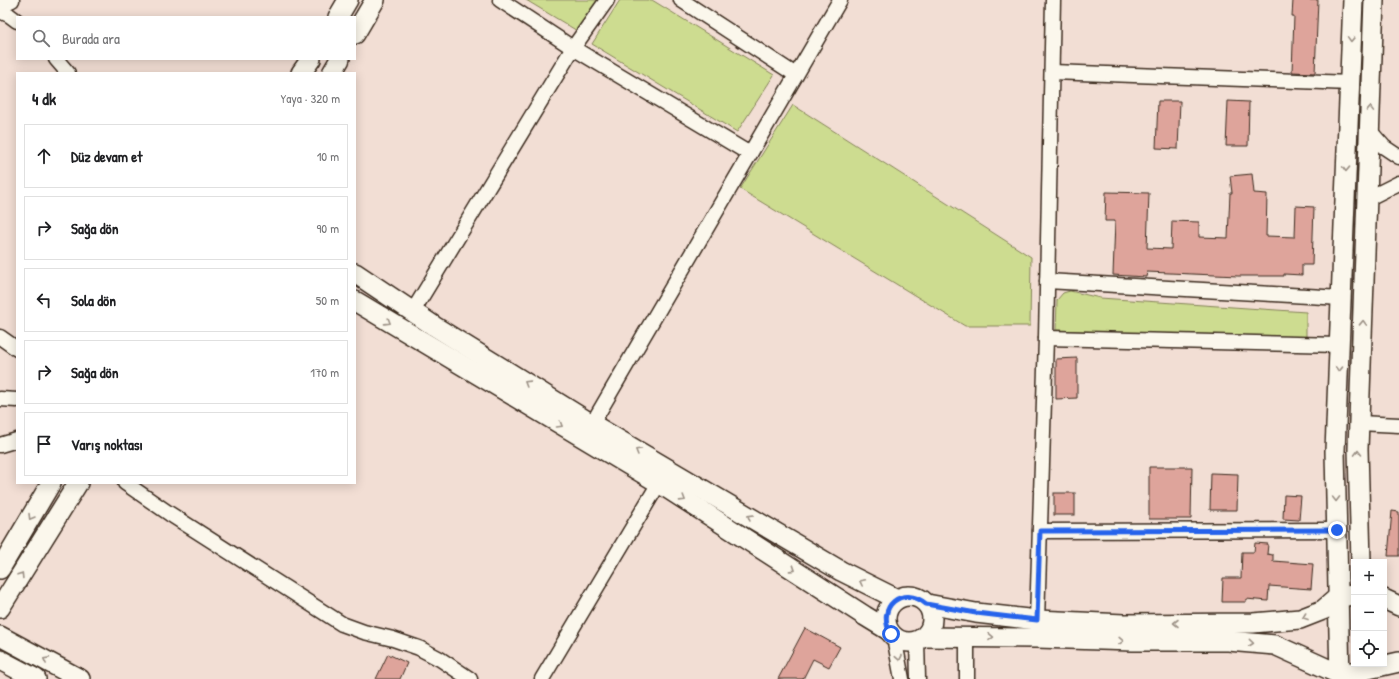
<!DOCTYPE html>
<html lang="tr">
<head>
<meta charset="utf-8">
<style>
  :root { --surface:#fff; --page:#f2f2f2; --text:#202124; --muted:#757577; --line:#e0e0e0 }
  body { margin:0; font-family:"Patrick Hand",sans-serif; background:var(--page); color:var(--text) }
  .controls { position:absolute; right:12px; bottom:12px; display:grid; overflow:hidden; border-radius:0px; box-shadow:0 2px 10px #0003 }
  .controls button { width:36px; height:36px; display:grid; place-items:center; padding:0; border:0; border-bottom:1px solid var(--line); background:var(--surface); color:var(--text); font:20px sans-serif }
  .stop { position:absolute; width:12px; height:12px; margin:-9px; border:3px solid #2563eb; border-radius:50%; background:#fff }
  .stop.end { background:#2563eb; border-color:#fff; box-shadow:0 1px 4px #0008 }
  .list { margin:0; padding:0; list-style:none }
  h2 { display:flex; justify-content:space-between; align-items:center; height:52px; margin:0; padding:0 16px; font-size:17px }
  h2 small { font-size:13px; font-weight:400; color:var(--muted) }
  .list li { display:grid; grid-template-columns:26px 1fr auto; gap:12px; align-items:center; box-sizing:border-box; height:64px; margin:0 8px 8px; padding:0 8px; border:1px solid var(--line); border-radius:0px }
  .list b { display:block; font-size:15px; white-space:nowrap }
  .list em { font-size:13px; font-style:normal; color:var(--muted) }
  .icon { flex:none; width:22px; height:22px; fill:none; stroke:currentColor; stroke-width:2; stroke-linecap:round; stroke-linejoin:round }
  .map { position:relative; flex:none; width:1399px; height:679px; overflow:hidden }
  .search { position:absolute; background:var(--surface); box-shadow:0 2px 10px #0003; left:16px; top:16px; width:340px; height:44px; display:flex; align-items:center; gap:10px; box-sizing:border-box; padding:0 14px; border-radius:0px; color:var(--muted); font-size:15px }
  .panel { position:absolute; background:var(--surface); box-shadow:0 2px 10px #0003; left:16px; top:72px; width:340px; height:412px; border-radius:0px }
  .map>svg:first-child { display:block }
</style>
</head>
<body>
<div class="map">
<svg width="1399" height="679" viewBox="0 0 1399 679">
  <rect width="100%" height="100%" fill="#f2ded4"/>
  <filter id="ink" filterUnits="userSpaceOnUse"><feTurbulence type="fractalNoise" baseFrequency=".025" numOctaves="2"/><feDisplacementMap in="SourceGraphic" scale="8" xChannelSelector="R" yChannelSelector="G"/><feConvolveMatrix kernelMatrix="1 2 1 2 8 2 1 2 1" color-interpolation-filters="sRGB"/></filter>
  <g filter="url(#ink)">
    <g fill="#cddc90" stroke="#848357">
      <polygon points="526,0 601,0 579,32"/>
      <polygon points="620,0 652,0 774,75 737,132 592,44"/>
      <polygon points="793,105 1031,257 1030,326 965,326 740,189"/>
      <polygon points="1070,291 1100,298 1306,312 1306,341 1056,330 1057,300 1063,293"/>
    </g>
    <g fill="#dea49b" stroke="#3b2a1e">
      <polygon points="1293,0 1318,0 1315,73 1292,72 1294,16 1292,16"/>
      <polygon points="1158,101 1180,101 1178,149 1156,148"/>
      <polygon points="1228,101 1249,102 1248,146 1226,146"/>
      <polygon points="1252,174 1254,193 1267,194 1266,236 1295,237 1296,206 1314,207 1312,265 1302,265 1302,275 1284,274 1284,276 1238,276 1147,272 1146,277 1113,275 1115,221 1105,221 1106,192 1149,193 1147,248 1171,249 1172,221 1199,222 1199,237 1228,238 1230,193 1232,193 1230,176"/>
      <polygon points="1077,358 1077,398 1056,399 1056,359"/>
      <polygon points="1149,467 1192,467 1191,519 1149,519"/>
      <polygon points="1211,473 1238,474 1237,510 1210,510"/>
      <rect x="1054" y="493" width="21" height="22"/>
      <polygon points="1284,495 1301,496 1299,520 1283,519"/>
      <polygon points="1392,511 1399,512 1399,556 1388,556"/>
      <polygon points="1255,543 1268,544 1267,554 1273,555 1273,561 1313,564 1311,589 1269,586 1268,601 1246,599 1246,602 1222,602 1223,578 1241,578 1242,552 1254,552"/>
      <polygon points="805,628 840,647 829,667 813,659 803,679 778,679"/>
      <polygon points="388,654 407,663 400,679 376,679"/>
    </g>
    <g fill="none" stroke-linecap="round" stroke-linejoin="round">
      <defs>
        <g id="street">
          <polyline points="500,0 573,48 750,154"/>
          <polyline points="681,0 796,75"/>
          <polyline points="0,6 12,0"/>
          <polyline points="0,11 9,15 17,21"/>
          <polyline points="56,59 68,73"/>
          <polyline points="1052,72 1350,83"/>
          <polyline points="1369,130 1384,147 1399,157"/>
          <polyline points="1367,199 1399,183"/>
          <polyline points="1047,281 1341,298"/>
          <polyline points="413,311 573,48 607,0"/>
          <polyline points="0,337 17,349"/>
          <polyline points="1046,338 1339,345"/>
          <polyline points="0,399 17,400"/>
          <polyline points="1359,423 1399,425"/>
          <polyline points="592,424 840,0"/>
          <polyline points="0,445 17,440"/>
          <polyline points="125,483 170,514 342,624 364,632 393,639 419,648 440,659 470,679"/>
          <polyline points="1040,531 1337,530"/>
          <polyline points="1037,620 1046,338 1053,0"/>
          <polyline points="894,637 902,679"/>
          <polyline points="967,637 967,679"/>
          <polyline points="917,641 918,679"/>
          <polyline points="542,679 659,483"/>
        </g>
        <g id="secondary">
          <polyline points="338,17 348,0"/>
          <polyline points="355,34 375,0"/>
          <polyline points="301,73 311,59"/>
          <polyline points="332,73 340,59"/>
          <polyline points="355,273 434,326 592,424 841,571 897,599"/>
          <polyline points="355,301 659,483 865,616 888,630"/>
          <polyline points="1361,562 1358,449 1374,0"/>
          <polyline points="0,569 51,483"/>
          <circle cx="909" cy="619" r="23"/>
          <polyline points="1384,599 1399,606"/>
          <polyline points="927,604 976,613 1037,620 1124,624 1253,623 1300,619 1323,610 1338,597 1354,595"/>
          <polyline points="0,608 78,483"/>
          <polyline points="0,636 80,679"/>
          <polyline points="924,637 1037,638 1133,641 1228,641 1275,645 1339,674 1364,670 1399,662"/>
          <polyline points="0,660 36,679"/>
          <polyline points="1340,679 1335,451 1353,0"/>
        </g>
      </defs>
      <use href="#street" stroke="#3b2a1e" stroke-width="17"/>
      <use href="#secondary" stroke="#3b2a1e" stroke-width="22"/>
      <use href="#street" stroke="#fbf7ec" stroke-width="14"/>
      <use href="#secondary" stroke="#fbf7ec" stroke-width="19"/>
    </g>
    <defs><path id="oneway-chevron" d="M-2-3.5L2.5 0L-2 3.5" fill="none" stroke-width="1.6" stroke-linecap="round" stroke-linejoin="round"/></defs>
    <g stroke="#9b9085">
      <use href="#oneway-chevron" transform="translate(1351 39) rotate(92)"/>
      <use href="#oneway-chevron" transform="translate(1370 109) rotate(-88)"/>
      <use href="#oneway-chevron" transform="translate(1346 169) rotate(92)"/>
      <use href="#oneway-chevron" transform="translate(388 322) rotate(32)"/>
      <use href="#oneway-chevron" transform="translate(1363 323) rotate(-88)"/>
      <use href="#oneway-chevron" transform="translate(1339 369) rotate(92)"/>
      <use href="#oneway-chevron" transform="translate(527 383) rotate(-148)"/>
      <use href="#oneway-chevron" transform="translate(560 425) rotate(31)"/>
      <use href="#oneway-chevron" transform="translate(638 451) rotate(-149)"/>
      <use href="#oneway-chevron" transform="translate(1358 453) rotate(-91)"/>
      <use href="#oneway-chevron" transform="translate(683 499) rotate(32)"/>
      <use href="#oneway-chevron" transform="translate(1336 499) rotate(89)"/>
      <use href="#oneway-chevron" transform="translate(31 517) rotate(121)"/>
      <use href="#oneway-chevron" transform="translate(750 517) rotate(-149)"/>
      <use href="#oneway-chevron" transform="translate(793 569) rotate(33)"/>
      <use href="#oneway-chevron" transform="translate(21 575) rotate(-58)"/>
      <use href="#oneway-chevron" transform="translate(862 582) rotate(-153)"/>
      <use href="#oneway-chevron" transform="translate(1305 617) rotate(160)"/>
      <use href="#oneway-chevron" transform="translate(1176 623) rotate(180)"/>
      <use href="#oneway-chevron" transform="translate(991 637) rotate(1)"/>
      <use href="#oneway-chevron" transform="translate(1121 641) rotate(2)"/>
      <use href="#oneway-chevron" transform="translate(1251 643) rotate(6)"/>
      <use href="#oneway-chevron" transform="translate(899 658) rotate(79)"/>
      <use href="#oneway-chevron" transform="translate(46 660) rotate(-152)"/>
    </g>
  </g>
  <g fill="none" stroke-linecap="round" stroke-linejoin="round" filter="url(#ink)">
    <path stroke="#2563eb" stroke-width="5" d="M891,634C875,607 903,584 926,604L976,613L1037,620L1040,531L1337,530"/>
  </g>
</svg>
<div class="controls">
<button>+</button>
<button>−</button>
<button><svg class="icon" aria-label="locate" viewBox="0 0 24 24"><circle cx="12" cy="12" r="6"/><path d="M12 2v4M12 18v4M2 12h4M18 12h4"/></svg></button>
</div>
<div class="stop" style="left:891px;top:634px"></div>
<div class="stop end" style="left:1337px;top:530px"></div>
<div class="search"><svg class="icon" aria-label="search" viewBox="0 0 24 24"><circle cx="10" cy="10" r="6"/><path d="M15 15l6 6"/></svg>Burada ara</div>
<section class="panel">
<h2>4 dk<small>Yaya · 320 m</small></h2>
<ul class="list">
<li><svg class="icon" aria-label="ahead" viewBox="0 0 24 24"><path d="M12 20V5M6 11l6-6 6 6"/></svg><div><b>Düz devam et</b></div><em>10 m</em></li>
<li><svg class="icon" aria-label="right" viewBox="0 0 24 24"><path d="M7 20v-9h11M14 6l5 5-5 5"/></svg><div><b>Sağa dön</b></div><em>90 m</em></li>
<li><svg class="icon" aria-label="left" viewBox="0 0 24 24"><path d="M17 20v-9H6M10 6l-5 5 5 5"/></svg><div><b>Sola dön</b></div><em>50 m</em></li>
<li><svg class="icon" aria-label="right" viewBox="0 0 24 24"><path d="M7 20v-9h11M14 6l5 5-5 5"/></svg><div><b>Sağa dön</b></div><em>170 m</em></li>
<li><svg class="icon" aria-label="arrive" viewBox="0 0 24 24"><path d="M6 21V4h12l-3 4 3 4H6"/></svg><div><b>Varış noktası</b></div></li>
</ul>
</section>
</div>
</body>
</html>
